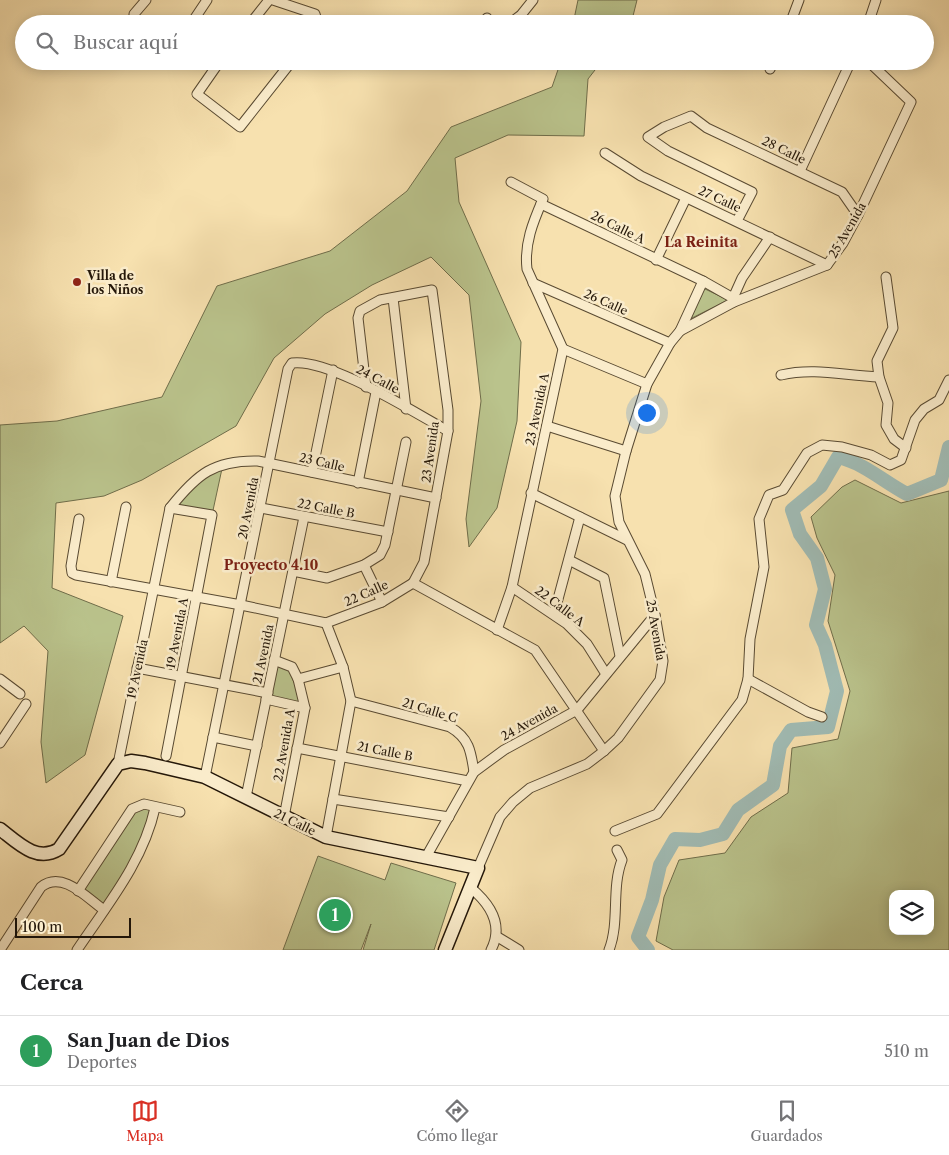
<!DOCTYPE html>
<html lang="es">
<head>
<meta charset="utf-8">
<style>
  :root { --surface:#fff; --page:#f6f6f6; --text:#202124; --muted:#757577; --line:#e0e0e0; --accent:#d93025 }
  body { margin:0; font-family:"Libre Caslon Text",serif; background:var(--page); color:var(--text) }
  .controls { position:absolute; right:15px; bottom:15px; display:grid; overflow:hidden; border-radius:10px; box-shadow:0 2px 12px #0003 }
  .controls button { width:45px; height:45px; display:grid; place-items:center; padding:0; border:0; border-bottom:1px solid var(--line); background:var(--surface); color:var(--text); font:25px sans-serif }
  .scale { position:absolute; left:15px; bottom:12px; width:116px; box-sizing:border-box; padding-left:5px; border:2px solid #241709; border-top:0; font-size:14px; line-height:18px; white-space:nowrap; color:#241709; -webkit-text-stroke:4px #faeccb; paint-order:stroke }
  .you { position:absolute; left:646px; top:412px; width:18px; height:18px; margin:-12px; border:4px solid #fff; border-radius:50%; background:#1a73e8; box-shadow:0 0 0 8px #1a73e833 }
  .badge { display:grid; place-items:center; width:32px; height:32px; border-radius:50%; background:var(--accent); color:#fff; font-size:16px; font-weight:700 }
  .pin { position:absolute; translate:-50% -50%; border:2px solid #fff; box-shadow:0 1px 5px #0006 }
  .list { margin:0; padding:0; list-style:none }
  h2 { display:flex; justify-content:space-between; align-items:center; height:65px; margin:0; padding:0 20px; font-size:21px }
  h2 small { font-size:16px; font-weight:400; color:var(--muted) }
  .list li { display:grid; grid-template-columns:32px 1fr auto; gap:15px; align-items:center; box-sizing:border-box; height:70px; padding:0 20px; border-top:1px solid var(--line) }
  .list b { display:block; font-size:19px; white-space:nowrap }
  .list p { margin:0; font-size:16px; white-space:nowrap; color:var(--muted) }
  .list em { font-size:16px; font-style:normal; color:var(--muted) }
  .icon { flex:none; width:28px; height:28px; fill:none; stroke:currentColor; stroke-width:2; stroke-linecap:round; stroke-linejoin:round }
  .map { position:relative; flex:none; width:949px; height:950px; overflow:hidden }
  .search { position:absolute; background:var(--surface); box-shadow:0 2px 12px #0003; left:15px; right:15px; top:15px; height:55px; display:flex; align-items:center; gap:12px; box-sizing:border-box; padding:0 18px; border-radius:28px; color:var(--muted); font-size:19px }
  .sheet { height:135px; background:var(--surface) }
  nav { display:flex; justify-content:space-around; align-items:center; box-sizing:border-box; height:70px; border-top:1px solid var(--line); background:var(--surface); font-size:14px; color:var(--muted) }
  nav a { display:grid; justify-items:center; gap:2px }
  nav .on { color:var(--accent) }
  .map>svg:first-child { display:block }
</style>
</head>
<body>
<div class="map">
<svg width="949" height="950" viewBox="0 0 949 950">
  <rect width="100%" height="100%" fill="#f7e1af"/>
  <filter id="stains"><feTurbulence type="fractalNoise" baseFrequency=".004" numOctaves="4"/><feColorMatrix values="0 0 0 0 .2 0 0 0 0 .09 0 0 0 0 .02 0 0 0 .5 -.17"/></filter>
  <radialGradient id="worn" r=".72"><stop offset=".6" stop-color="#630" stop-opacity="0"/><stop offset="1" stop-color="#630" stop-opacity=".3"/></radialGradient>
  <g fill="#bac38c" stroke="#6f6d4a" fill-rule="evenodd">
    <polygon points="578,0 637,0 631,24 573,24"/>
    <polygon points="561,61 602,61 588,79 584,136 508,135 455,158 459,202 521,342 517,421 497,508 469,547 466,519 481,401 469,295 431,257 372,285 325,314 274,358 236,426 142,480 104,496 56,503 52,588 123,616 85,755 46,783 41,742 48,651 24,626 0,643 0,425 57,421 162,397 217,286 330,251 407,191 451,127 552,87"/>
    <polygon points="703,288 728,300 688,320"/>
    <polygon points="223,464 212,515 170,508 186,487"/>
    <path d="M855,480L901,503L949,491V950H673L656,941L664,897L679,860L725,853L751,817L788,793L792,748L838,739L850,691L828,621L835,575L817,538L811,517L842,487ZM893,894H930V931H893Z"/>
    <polygon points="274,660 292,667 305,708 266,699"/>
    <polygon points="155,808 151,826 104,910 78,891 132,809"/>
    <polygon points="318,856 385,880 391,863 456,883 434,950 363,950 371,924 361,950 283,950"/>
  </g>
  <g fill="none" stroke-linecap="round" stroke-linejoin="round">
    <path stroke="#a0bbb4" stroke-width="14" d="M648,950L638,937L652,900L660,865L675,839L700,840L723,834L738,810L773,785L780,746L791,730L828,727L837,691L825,645L816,625L825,589L817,558L800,534L792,510L821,486L838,457C864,463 884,482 907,494L941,480L949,447"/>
    <defs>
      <g id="street">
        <polyline points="273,0 315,14 318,24"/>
        <polyline points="487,18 490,24"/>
        <polyline points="134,24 134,14 146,0"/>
        <polyline points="191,24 207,0"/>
        <polyline points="250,24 269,0"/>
        <polyline points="509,24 521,15 533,0"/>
        <polyline points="790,24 799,0"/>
        <polyline points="868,24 876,0"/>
        <polyline points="220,61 197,94 240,127 292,61"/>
        <polyline points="770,69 774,61"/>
        <polyline points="605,153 641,176 827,265"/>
        <polyline points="800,171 851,61"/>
        <polyline points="541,204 703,281 733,298 734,302"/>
        <polyline points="737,221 752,192 668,151 648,137 664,127 691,116 707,128 842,192 858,215"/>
        <polyline points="656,260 686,198"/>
        <polyline points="886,277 893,328 877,361 879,377 888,403 886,425 894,439 906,448"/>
        <polyline points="533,283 670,343"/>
        <polyline points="393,298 406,409"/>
        <polyline points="733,298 742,278 770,237"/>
        <polyline points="680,331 734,302 827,265 843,243 858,215 911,102 868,61"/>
        <polyline points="563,349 647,384"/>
        <path d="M781,375C815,367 845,376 879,377"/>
        <polyline points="366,387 358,318 360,311 380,300 432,290 448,410 448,431 424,562 413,583"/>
        <polyline points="547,426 626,451"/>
        <polyline points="312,472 333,370"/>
        <polyline points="358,483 376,392"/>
        <polyline points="531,493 627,540"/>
        <polyline points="261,508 388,532"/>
        <polyline points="79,519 71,566 72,573 76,575 241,605 326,623 382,602 413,583"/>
        <polyline points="569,560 604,578 620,656"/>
        <polyline points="364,565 382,602"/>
        <polyline points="293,571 327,578 364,565 380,555 385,545 406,442"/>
        <polyline points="111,582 126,507"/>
        <polyline points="413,583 535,650 604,751"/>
        <polyline points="512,587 567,624 587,644 606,674"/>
        <polyline points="554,614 580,517"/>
        <polyline points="326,623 343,667 351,701 326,837"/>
        <path d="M497,630L512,587L563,349L527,269C524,244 533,222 543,199L511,182"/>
        <polyline points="274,660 292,667 298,679 305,708 284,817"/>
        <polyline points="137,668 268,693"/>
        <polyline points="0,679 20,694"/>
        <polyline points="298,679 343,667"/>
        <polyline points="748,679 808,712 822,717"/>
        <polyline points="266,699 305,708"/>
        <path d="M351,701L450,727C469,738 471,751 474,772"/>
        <polyline points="213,737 257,746"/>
        <polyline points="0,743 26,704"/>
        <polyline points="297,748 468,781"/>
        <polyline points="166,756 212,515 170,508"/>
        <path d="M118,764L170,508C197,474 214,460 258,461L436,498"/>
        <path d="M205,777L288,369L292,363C329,358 413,412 448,431"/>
        <polyline points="246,797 304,517"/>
        <polyline points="333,799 449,817"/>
        <polyline points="615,831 657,814 742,700 748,679 750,639 764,567 759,519 769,495 783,490 807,453 822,445 842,447 871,455 890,465 901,460 915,420 924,409 939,400 949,380"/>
        <polyline points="426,857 474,772 504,750 577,710 655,615"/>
        <polyline points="478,868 500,817 513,802 530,788 587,764 604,751 618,738 660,680 663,661 655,615 645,574 619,522 615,496 626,451 647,384 670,343 680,331 703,281"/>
        <path d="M471,888C490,904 504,925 491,950"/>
        <polyline points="78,891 132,809 144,804 180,812"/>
        <polyline points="496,936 519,950"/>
        <path d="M0,950L41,887C62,870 86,897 104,910"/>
        <path d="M77,950C107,905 143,862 155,808"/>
        <path d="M609,950C620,922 611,888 622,860L617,850"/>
      </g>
      <path id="secondary" d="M0,829C18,843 37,863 59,849L118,764L131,761L145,763L205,777L326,837L478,868L445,950"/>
    </defs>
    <use href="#street" stroke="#594a32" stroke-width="11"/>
    <use href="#secondary" stroke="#241709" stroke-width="15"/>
    <use href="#street" stroke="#faeccb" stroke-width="9"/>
    <use href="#secondary" stroke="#faeccb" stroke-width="12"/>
  </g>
  <circle fill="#8f2418" stroke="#faeccb" stroke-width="2" cx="77" cy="282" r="5"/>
  <g text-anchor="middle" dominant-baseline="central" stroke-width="5" stroke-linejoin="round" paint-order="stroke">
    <g font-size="12" fill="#241709" stroke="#faeccb">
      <text transform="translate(784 150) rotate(26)">28 Calle</text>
      <text transform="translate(720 199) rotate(25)">27 Calle</text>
      <text transform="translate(618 227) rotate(26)">26 Calle A</text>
      <text transform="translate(847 230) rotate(-60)">25 Avenida</text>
      <text transform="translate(606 302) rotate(24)">26 Calle</text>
      <text transform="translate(378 379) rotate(28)">24 Calle</text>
      <text transform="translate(537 409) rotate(-78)">23 Avenida A</text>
      <text transform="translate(430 452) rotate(-82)">23 Avenida</text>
      <text transform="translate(322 462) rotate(13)">23 Calle</text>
      <text transform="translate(248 508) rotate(-79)">20 Avenida</text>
      <text transform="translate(326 508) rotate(11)">22 Calle B</text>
      <text transform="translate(366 593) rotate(-24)">22 Calle</text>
      <text transform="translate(560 606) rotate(37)">22 Calle A</text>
      <text transform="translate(656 630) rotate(80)">25 Avenida</text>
      <text transform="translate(177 633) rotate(-79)">19 Avenida A</text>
      <text transform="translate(263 654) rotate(-78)">21 Avenida</text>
      <text transform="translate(137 669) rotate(-78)">19 Avenida</text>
      <text transform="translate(430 710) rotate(17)">21 Calle C</text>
      <text transform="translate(529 722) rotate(-29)">24 Avenida</text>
      <text transform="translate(284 745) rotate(-80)">22 Avenida A</text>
      <text transform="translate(385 751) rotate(11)">21 Calle B</text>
      <text transform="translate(295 822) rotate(26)">21 Calle</text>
    </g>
    <g font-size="12" font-weight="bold" fill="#241709" stroke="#faeccb" text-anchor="start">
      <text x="87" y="275">Villa de<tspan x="87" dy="14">los Niños</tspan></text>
    </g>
    <g font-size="14" font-weight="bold" fill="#7a1f14" stroke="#faeccb">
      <text x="701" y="242">La Reinita</text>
      <text x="271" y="565">Proyecto 4.10</text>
    </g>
  </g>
  <rect width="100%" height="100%" filter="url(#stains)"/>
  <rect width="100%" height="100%" fill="url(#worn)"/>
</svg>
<div class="controls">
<button><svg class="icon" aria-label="layers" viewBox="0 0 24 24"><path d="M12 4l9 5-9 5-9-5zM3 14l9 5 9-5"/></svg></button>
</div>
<div class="scale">100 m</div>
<div class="you"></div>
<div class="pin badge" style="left:335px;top:915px;background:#2e9e5b">1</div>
<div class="search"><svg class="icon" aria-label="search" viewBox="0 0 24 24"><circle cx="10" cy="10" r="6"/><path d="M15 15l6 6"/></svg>Buscar aquí</div>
</div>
<section class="sheet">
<h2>Cerca<small></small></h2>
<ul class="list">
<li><span class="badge" style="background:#2e9e5b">1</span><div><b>San Juan de Dios</b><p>Deportes</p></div><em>510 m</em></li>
</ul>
</section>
<nav>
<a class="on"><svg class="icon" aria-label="map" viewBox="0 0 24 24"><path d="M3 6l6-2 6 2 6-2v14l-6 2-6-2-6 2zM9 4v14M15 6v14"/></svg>Mapa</a>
<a><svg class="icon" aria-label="directions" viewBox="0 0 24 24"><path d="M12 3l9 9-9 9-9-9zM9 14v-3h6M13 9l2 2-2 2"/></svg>Cómo llegar</a>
<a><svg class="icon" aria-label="saved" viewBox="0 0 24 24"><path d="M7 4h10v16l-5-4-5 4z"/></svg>Guardados</a>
</nav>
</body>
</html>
